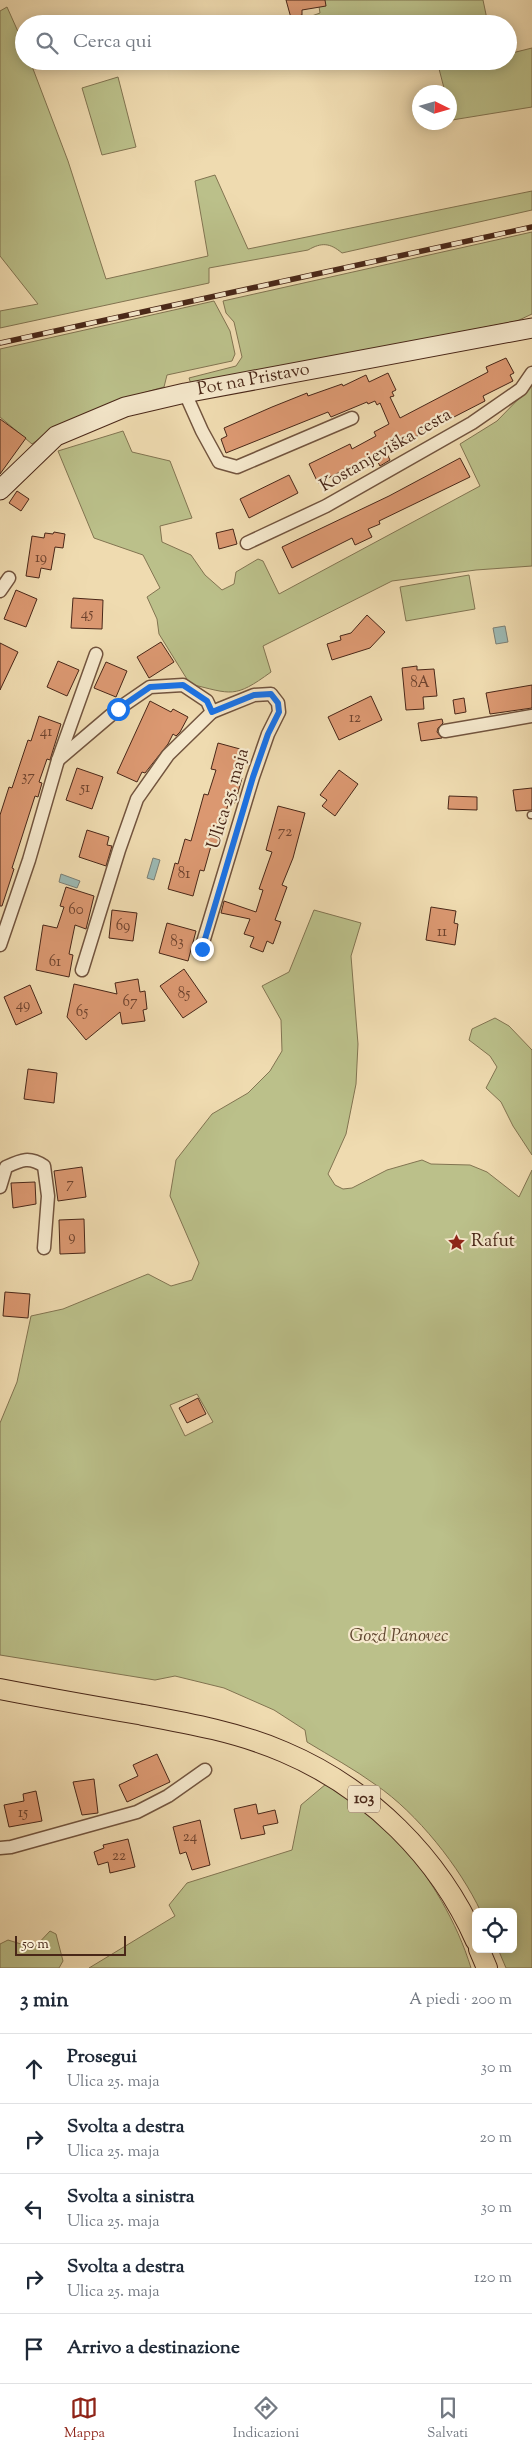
<!DOCTYPE html>
<html lang="it">
<head>
<meta charset="utf-8">
<style>
  :root { --surface:#fff; --page:#f2f2f3; --text:#1f2937; --muted:#747a83; --line:#e0e1e3; --accent:#8f2418 }
  body { margin:0; font-family:"Sorts Mill Goudy",serif; background:var(--page); color:var(--text) }
  .controls { position:absolute; right:15px; bottom:15px; display:grid; overflow:hidden; border-radius:8px; box-shadow:0 2px 12px #0003 }
  .controls button { width:45px; height:45px; display:grid; place-items:center; padding:0; border:0; border-bottom:1px solid var(--line); background:var(--surface); color:var(--text); font:25px sans-serif }
  .compass { position:absolute; left:412px; top:85px; width:45px; height:45px; border-radius:50%; background:var(--surface); box-shadow:0 2px 12px #0003; rotate:95deg }
  .scale { position:absolute; left:15px; bottom:12px; width:111px; box-sizing:border-box; padding-left:5px; border:2px solid #492718; border-top:0; font-size:14px; line-height:18px; white-space:nowrap; color:#492718; -webkit-text-stroke:4px #f5e8cc; paint-order:stroke }
  .stop { position:absolute; width:15px; height:15px; margin:-11px; border:4px solid #1a73e8; border-radius:50%; background:#fff }
  .stop.end { background:#1a73e8; border-color:#fff; box-shadow:0 1px 5px #0008 }
  .list { margin:0; padding:0; list-style:none }
  h2 { display:flex; justify-content:space-between; align-items:center; height:65px; margin:0; padding:0 20px; font-size:21px }
  h2 small { font-size:16px; font-weight:400; color:var(--muted) }
  .list li { display:grid; grid-template-columns:32px 1fr auto; gap:15px; align-items:center; box-sizing:border-box; height:70px; padding:0 20px; border-top:1px solid var(--line) }
  .list b { display:block; font-size:19px; white-space:nowrap }
  .list p { margin:0; font-size:16px; white-space:nowrap; color:var(--muted) }
  .list em { font-size:16px; font-style:normal; color:var(--muted) }
  .icon { flex:none; width:28px; height:28px; fill:none; stroke:currentColor; stroke-width:2; stroke-linecap:round; stroke-linejoin:round }
  .map { position:relative; flex:none; width:532px; height:1968px; overflow:hidden }
  .search { position:absolute; background:var(--surface); box-shadow:0 2px 12px #0003; left:15px; right:15px; top:15px; height:55px; display:flex; align-items:center; gap:12px; box-sizing:border-box; padding:0 18px; border-radius:28px; color:var(--muted); font-size:19px }
  .sheet { height:415px; background:var(--surface) }
  nav { display:flex; justify-content:space-around; align-items:center; box-sizing:border-box; height:70px; border-top:1px solid var(--line); background:var(--surface); font-size:14px; color:var(--muted) }
  nav a { display:grid; justify-items:center; gap:2px }
  nav .on { color:var(--accent) }
  .map>svg:first-child { display:block }
</style>
</head>
<body>
<div class="map">
<svg width="532" height="1968" viewBox="0 0 532 1968">
  <rect width="100%" height="100%" fill="#efdbb0"/>
  <filter id="stains"><feTurbulence type="fractalNoise" baseFrequency=".004" numOctaves="4"/><feColorMatrix values="0 0 0 0 .2 0 0 0 0 .09 0 0 0 0 .02 0 0 0 .5 -.17"/></filter>
  <radialGradient id="worn" r=".72"><stop offset=".6" stop-color="#630" stop-opacity="0"/><stop offset="1" stop-color="#630" stop-opacity=".3"/></radialGradient>
  <g fill="#bbc08a" stroke="#827451" fill-rule="evenodd">
    <polygon points="318,0 483,0 488,24 430,24 429,16 388,24 311,24 309,17 320,13"/>
    <path d="M7,7L24,45V61H30L68,161L106,279L208,256L195,181L215,175L248,249L532,191V210L342,253C330,243 322,242 308,250L209,268V283L0,328V311L38,304L0,256V11Z"/>
    <polygon points="532,48 532,107 452,120 450,92 445,92 437,61 508,61 508,54"/>
    <polygon points="118,77 136,147 102,155 82,88"/>
    <polygon points="532,232 532,314 517,321 191,384 189,378 236,366 242,357 234,322 226,313 223,301"/>
    <path d="M214,301L230,331L235,354L232,361L167,375L164,387C117,400 72,414 32,444L0,417V349Z"/>
    <path d="M532,385V566L476,570L392,581L263,646L271,672C234,699 232,694 190,684L159,634L157,619L147,597L160,588L143,555L94,538L58,451L123,431L132,452L170,461L192,518L160,526L162,542L191,555L205,575L222,590L234,584L236,572L258,559L263,561L279,594L480,486L460,444L497,421Z"/>
    <polygon points="469,575 475,609 406,621 400,587"/>
    <path d="M314,910L361,923L351,956L358,1044L356,1084L346,1134L328,1174L335,1185L343,1189L352,1188L387,1170L422,1160L431,1164L470,1165L487,1172L519,1197L532,1170V1968H506L498,1949H513V1912H481C460,1867 417,1813 376,1785C354,1769 330,1756 307,1742L305,1730L274,1710L224,1688L175,1676L155,1680L0,1655V1423L17,1382L31,1316L63,1309L148,1274L171,1286L192,1280L199,1263L170,1196L176,1160L212,1114L248,1093L270,1071L282,1051L281,1020L262,986L289,972ZM197,1394L213,1422L185,1436L170,1405Z"/>
    <polygon points="495,1018 509,1026 532,1050 532,1155 513,1126 501,1102 486,1088 497,1067 490,1056 469,1040 472,1029"/>
    <path d="M326,1784C351,1801 378,1818 399,1841C430,1877 457,1922 471,1968H89L175,1916L169,1905L187,1883L292,1850L301,1805Z"/>
    <polygon points="50,1931 56,1934 63,1961 59,1968 0,1968 0,1944 8,1940 34,1948"/>
  </g>
  <g fill="#9cb9b3" stroke="#7b7f75">
    <polygon points="505,626 508,642 496,644 493,628"/>
    <polygon points="153,858 160,860 154,880 147,878"/>
    <polygon points="61,874 80,881 77,888 59,882"/>
  </g>
  <g fill="#db9871" stroke="#492718">
    <polygon points="286,0 325,0 326,6 302,10 302,15 291,18"/>
    <polygon points="506,358 514,373 510,375 513,381 483,396 485,401 386,452 390,460 380,466 374,455 318,483 309,464 350,444 352,449 376,436 374,432 389,424 380,403 377,405 375,401 368,404 367,402 331,417 328,412 226,453 221,439 227,436 224,428 272,407 307,393 308,396 342,384 343,386 366,375 369,382 388,373 396,390 392,392 394,396 390,397 400,418 488,372 486,367"/>
    <polygon points="0,419 26,438 0,474"/>
    <polygon points="460,458 470,477 379,521 380,524 368,529 372,537 355,545 352,538 292,568 282,547 389,496"/>
    <polygon points="289,475 298,493 249,518 240,499"/>
    <polygon points="17,491 29,499 21,511 9,503"/>
    <polygon points="233,529 237,544 219,549 216,533"/>
    <polygon points="54,532 65,534 63,548 55,547 51,570 41,568 39,578 26,576 32,536 44,538 45,533 53,534"/>
    <polygon points="16,590 37,599 26,627 4,619"/>
    <polygon points="73,598 103,600 102,629 71,628"/>
    <polygon points="367,615 385,632 370,648 332,660 327,644 341,640 340,636 351,633"/>
    <polygon points="161,642 174,662 149,678 137,657"/>
    <polygon points="0,643 18,652 0,690"/>
    <polygon points="58,661 79,670 67,696 47,687"/>
    <polygon points="106,662 127,671 116,697 94,688"/>
    <polygon points="417,666 417,670 434,669 437,696 423,697 424,709 406,710 402,668"/>
    <polygon points="532,685 532,708 490,714 486,693"/>
    <polygon points="371,696 382,720 339,740 328,717"/>
    <polygon points="464,698 466,712 455,714 453,700"/>
    <polygon points="150,701 171,712 173,709 188,717 180,732 176,736 173,734 168,744 145,773 142,772 137,782 117,773"/>
    <polygon points="39,716 61,724 50,760 47,759 39,782 42,783 38,797 35,796 12,868 14,869 2,906 0,906 0,815 9,787 12,788 28,740 31,741"/>
    <polygon points="442,719 443,723 438,728 437,732 442,738 421,741 418,723"/>
    <polygon points="218,743 240,749 237,761 242,762 238,777 242,778 235,803 229,801 216,848 211,846 204,871 200,870 193,896 168,889 175,863 178,864 185,839 191,841 204,794 208,795 216,770 211,769"/>
    <polygon points="77,768 103,777 92,809 66,800"/>
    <polygon points="339,770 358,784 335,816 322,806 327,800 320,795"/>
    <polygon points="532,788 532,810 516,811 513,790"/>
    <polygon points="449,796 477,797 477,810 448,809"/>
    <polygon points="278,806 305,813 293,858 282,885 287,887 275,920 281,922 273,944 267,941 263,952 250,947 254,937 244,934 250,919 221,913 224,901 256,912 263,890 259,889 272,852 266,850"/>
    <polygon points="87,830 109,837 107,845 112,846 106,866 79,857"/>
    <polygon points="66,887 94,896 86,929 75,925 69,954 73,955 69,977 36,970 43,925 57,928 64,907 60,906"/>
    <polygon points="431,907 456,911 454,923 458,924 455,945 426,940"/>
    <polygon points="112,910 137,913 133,941 109,938"/>
    <polygon points="167,923 196,931 188,961 159,953"/>
    <polygon points="184,969 207,1002 183,1018 160,986"/>
    <polygon points="138,979 140,992 145,991 147,1009 143,1010 145,1021 122,1024 120,1012 86,1040 67,1017 74,984 117,994 115,983"/>
    <polygon points="30,985 42,1013 16,1025 4,997"/>
    <polygon points="28,1069 57,1073 54,1103 24,1099"/>
    <polygon points="82,1167 86,1197 58,1201 54,1171"/>
    <polygon points="35,1182 36,1204 13,1208 11,1183"/>
    <polygon points="84,1219 85,1253 60,1254 59,1220"/>
    <polygon points="5,1292 30,1294 28,1318 3,1316"/>
    <polygon points="198,1398 206,1414 187,1423 179,1408"/>
    <polygon points="157,1754 170,1782 127,1802 119,1785 138,1776 133,1765"/>
    <polygon points="94,1779 98,1813 82,1815 73,1782"/>
    <polygon points="36,1791 42,1821 9,1827 4,1805 24,1801 23,1794"/>
    <polygon points="256,1804 258,1814 275,1810 278,1823 263,1826 265,1834 241,1839 234,1809"/>
    <polygon points="200,1820 210,1865 192,1870 186,1852 180,1854 173,1827"/>
    <polygon points="128,1839 135,1867 110,1873 108,1862 98,1865 94,1852 104,1848 103,1845"/>
  </g>
  <g fill="none" stroke-linecap="round" stroke-linejoin="round">
    <defs>
      <polyline id="lane" points="531,815 532,815"/>
      <g id="street">
        <polyline points="185,393 202,431 219,462 237,467 352,418"/>
        <polyline points="247,543 326,506 472,423 521,389 532,373"/>
        <polyline points="0,591 9,578"/>
        <polyline points="445,731 532,716"/>
        <polyline points="58,760 118,709 150,687 183,685 207,701 212,712 168,755 137,799 119,850 82,970"/>
        <polyline points="0,945 29,860 58,760 96,654"/>
        <polyline points="201,949 253,777 268,734 279,712 278,703 271,694 254,695 212,712"/>
        <path d="M0,1187L6,1167C21,1160 29,1156 44,1166L48,1196L44,1248"/>
        <polyline points="0,1848 11,1847 137,1812 168,1796 205,1770"/>
      </g>
      <g id="secondary">
        <path id="s1" d="M0,490L56,436L125,407L185,393L532,328"/>
      </g>
      <g id="primary">
        <path d="M0,1689C46,1698 92,1706 138,1714C187,1723 238,1732 284,1752C369,1788 439,1857 476,1941"/>
        <polyline points="479,1949 487,1968"/>
      </g>
    </defs>
    <use href="#lane" stroke="#72543e" stroke-width="9"/>
    <use href="#street" stroke="#72543e" stroke-width="15"/>
    <use href="#secondary" stroke="#492718" stroke-width="21"/>
    <use href="#primary" stroke="#492718" stroke-width="22"/>
    <use href="#lane" stroke="#f5e8cc" stroke-width="6"/>
    <use href="#street" stroke="#f5e8cc" stroke-width="12"/>
    <use href="#secondary" stroke="#f5e8cc" stroke-width="19"/>
    <use href="#primary" stroke="#efdbb0" stroke-width="20"/>
    <defs>
      <polyline id="rail" points="0,343 532,227"/>
    </defs>
    <use href="#rail" stroke="#492718" stroke-width="5.5"/>
    <use href="#rail" stroke="#f5e8cc" stroke-width="4" stroke-dasharray="11" stroke-linecap="butt"/>
  </g>
  <g fill="none" stroke-linecap="round" stroke-linejoin="round">
    <polyline stroke="#1a73e8" stroke-width="6" points="118,709 150,687 183,685 207,701 212,712 254,695 271,694 278,703 279,712 268,734 253,777 202,949"/>
  </g>
  <defs>
    <symbol id="sight-bare" viewBox="-9 -9 18 18"><path d="M0-6L1.8-2.2L6-1.7L2.9 1.2L3.7 5.4L0 3.3L-3.7 5.4L-2.9 1.2L-6-1.7L-1.8-2.2Z" fill="#8f2418" stroke="#f5e8cc" stroke-width="2.5" paint-order="stroke"/></symbol>
  </defs>
  <g fill-rule="evenodd">
    <use href="#sight-bare" x="444" y="1230" width="25" height="25"/>
  </g>
  <g text-anchor="middle" dominant-baseline="central" stroke-width="4.5" stroke-linejoin="round" paint-order="stroke">
    <g font-size="15" fill="#6e432e">
      <text x="41" y="558">19</text>
      <text x="87" y="614">45</text>
      <text x="420" y="683">8A</text>
      <text x="355" y="718">12</text>
      <text x="46" y="732">41</text>
      <text x="28" y="777">37</text>
      <text x="85" y="788">51</text>
      <text x="285" y="832">72</text>
      <text x="184" y="874">81</text>
      <text x="76" y="910">60</text>
      <text x="123" y="926">69</text>
      <text x="442" y="932">11</text>
      <text x="177" y="942">83</text>
      <text x="55" y="962">61</text>
      <text x="184" y="994">85</text>
      <text x="130" y="1002">67</text>
      <text x="23" y="1005">49</text>
      <text x="82" y="1012">65</text>
      <text x="70" y="1184">7</text>
      <text x="72" y="1237">9</text>
      <text x="23" y="1813">15</text>
      <text x="190" y="1837">24</text>
      <text x="119" y="1856">22</text>
    </g>
    <rect fill="#f5e8cc" stroke="#7d614e" stroke-width="1" x="348" y="1785.5" width="32" height="27" rx="4"/>
    <g font-size="16" font-weight="bold" fill="#492718">
      <text x="364" y="1799">103</text>
    </g>
    <g font-size="18" fill="#492718" stroke="#f5e8cc">
      <text stroke="none"><textPath href="#s1" startOffset="284">Pot na Pristavo</textPath></text>
      <text transform="translate(386 451) rotate(-30)">Kostanjeviška cesta</text>
      <text transform="translate(229 799) rotate(-73)">Ulica 25. maja</text>
    </g>
    <g font-size="18" fill="#492718" stroke="#f5e8cc" text-anchor="start">
      <text x="471" y="1242">Rafut</text>
    </g>
    <g font-size="18" font-style="italic" fill="#60462f" stroke="#f5e8cc">
      <text x="399" y="1637">Gozd Panovec</text>
    </g>
  </g>
  <rect width="100%" height="100%" filter="url(#stains)"/>
  <rect width="100%" height="100%" fill="url(#worn)"/>
</svg>
<div class="controls">
<button><svg class="icon" aria-label="locate" viewBox="0 0 24 24"><circle cx="12" cy="12" r="6"/><path d="M12 2v4M12 18v4M2 12h4M18 12h4"/></svg></button>
</div>
<svg class="compass" viewBox="-18 -18 36 36"><path d="M0-13l5 13h-10z" fill="#e53935"/><path d="M0 13l5-13h-10z" fill="#747a83"/></svg>
<div class="scale">50 m</div>
<div class="stop" style="left:118px;top:709px"></div>
<div class="stop end" style="left:202px;top:949px"></div>
<div class="search"><svg class="icon" aria-label="search" viewBox="0 0 24 24"><circle cx="10" cy="10" r="6"/><path d="M15 15l6 6"/></svg>Cerca qui</div>
</div>
<section class="sheet">
<h2>3 min<small>A piedi · 200 m</small></h2>
<ul class="list">
<li><svg class="icon" aria-label="ahead" viewBox="0 0 24 24"><path d="M12 20V5M6 11l6-6 6 6"/></svg><div><b>Prosegui</b><p>Ulica 25. maja</p></div><em>30 m</em></li>
<li><svg class="icon" aria-label="right" viewBox="0 0 24 24"><path d="M7 20v-9h11M14 6l5 5-5 5"/></svg><div><b>Svolta a destra</b><p>Ulica 25. maja</p></div><em>20 m</em></li>
<li><svg class="icon" aria-label="left" viewBox="0 0 24 24"><path d="M17 20v-9H6M10 6l-5 5 5 5"/></svg><div><b>Svolta a sinistra</b><p>Ulica 25. maja</p></div><em>30 m</em></li>
<li><svg class="icon" aria-label="right" viewBox="0 0 24 24"><path d="M7 20v-9h11M14 6l5 5-5 5"/></svg><div><b>Svolta a destra</b><p>Ulica 25. maja</p></div><em>120 m</em></li>
<li><svg class="icon" aria-label="arrive" viewBox="0 0 24 24"><path d="M6 21V4h12l-3 4 3 4H6"/></svg><div><b>Arrivo a destinazione</b></div></li>
</ul>
</section>
<nav>
<a class="on"><svg class="icon" aria-label="map" viewBox="0 0 24 24"><path d="M3 6l6-2 6 2 6-2v14l-6 2-6-2-6 2zM9 4v14M15 6v14"/></svg>Mappa</a>
<a><svg class="icon" aria-label="directions" viewBox="0 0 24 24"><path d="M12 3l9 9-9 9-9-9zM9 14v-3h6M13 9l2 2-2 2"/></svg>Indicazioni</a>
<a><svg class="icon" aria-label="saved" viewBox="0 0 24 24"><path d="M7 4h10v16l-5-4-5 4z"/></svg>Salvati</a>
</nav>
</body>
</html>
